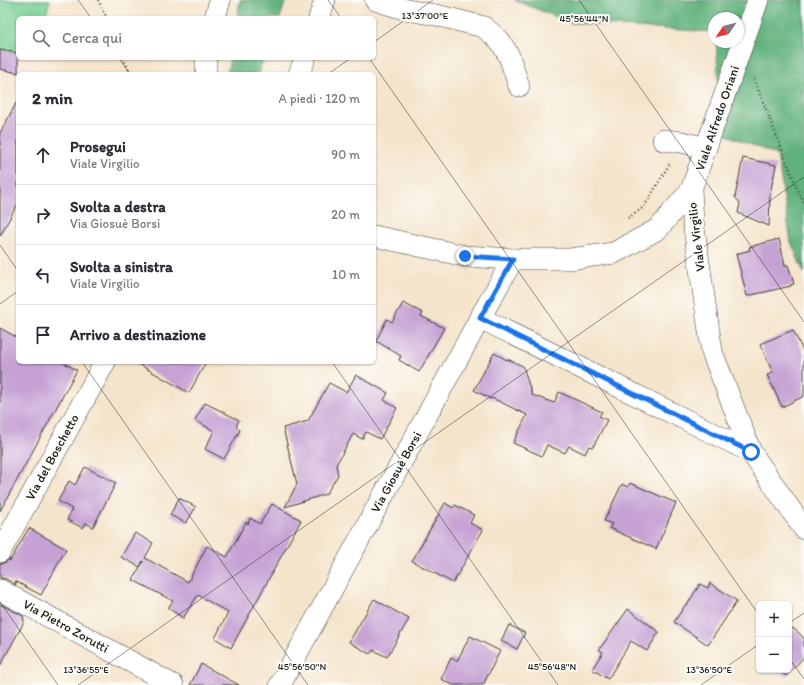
<!DOCTYPE html>
<html lang="it">
<head>
<meta charset="utf-8">
<style>
  :root { --surface:#fff; --page:#f7f7f7; --text:#2b2b33; --muted:#7c7c81; --line:#e1e1e2 }
  body { margin:0; font-family:Itim,sans-serif; background:var(--page); color:var(--text) }
  .controls { position:absolute; right:12px; bottom:12px; display:grid; overflow:hidden; border-radius:6px; box-shadow:0 1px 3px #0004 }
  .controls button { width:36px; height:36px; display:grid; place-items:center; padding:0; border:0; border-bottom:1px solid var(--line); background:var(--surface); color:var(--text); font:20px sans-serif }
  .compass { position:absolute; left:708px; top:12px; width:36px; height:36px; border-radius:50%; background:var(--surface); box-shadow:0 1px 3px #0004; rotate:235deg }
  .stop { position:absolute; width:12px; height:12px; margin:-9px; border:3px solid #1a73e8; border-radius:50%; background:#fff }
  .stop.end { background:#1a73e8; border-color:#fff; box-shadow:0 1px 4px #0008 }
  .list { margin:0; padding:0; list-style:none }
  h2 { display:flex; justify-content:space-between; align-items:center; height:52px; margin:0; padding:0 16px; font-size:17px }
  h2 small { font-size:13px; font-weight:400; color:var(--muted) }
  .list li { display:grid; grid-template-columns:26px 1fr auto; gap:12px; align-items:center; box-sizing:border-box; height:60px; padding:0 16px; border-top:1px solid var(--line) }
  .list b { display:block; font-size:15px; white-space:nowrap }
  .list p { margin:0; font-size:13px; white-space:nowrap; color:var(--muted) }
  .list em { font-size:13px; font-style:normal; color:var(--muted) }
  .icon { flex:none; width:22px; height:22px; fill:none; stroke:currentColor; stroke-width:2; stroke-linecap:round; stroke-linejoin:round }
  .map { position:relative; flex:none; width:804px; height:685px; overflow:hidden }
  .search { position:absolute; background:var(--surface); box-shadow:0 1px 3px #0004; left:16px; top:16px; width:360px; height:44px; display:flex; align-items:center; gap:10px; box-sizing:border-box; padding:0 14px; border-radius:6px; color:var(--muted); font-size:15px }
  .panel { position:absolute; background:var(--surface); box-shadow:0 1px 3px #0004; left:16px; top:72px; width:360px; height:292px; border-radius:6px }
  .map>svg:first-child { display:block }
</style>
</head>
<body>
<div class="map">
<svg width="804" height="685" viewBox="0 0 804 685">
  <rect width="100%" height="100%" fill="#fdfcf7"/>
  <filter id="ink" filterUnits="userSpaceOnUse"><feTurbulence type="fractalNoise" baseFrequency=".025" numOctaves="2"/><feDisplacementMap in="SourceGraphic" scale="8" xChannelSelector="R" yChannelSelector="G"/><feConvolveMatrix kernelMatrix="1 2 1 2 8 2 1 2 1" color-interpolation-filters="sRGB"/></filter>
  <filter id="wash" filterUnits="userSpaceOnUse"><feTurbulence type="fractalNoise" baseFrequency=".012" numOctaves="4" result="noise"/><feDisplacementMap in="SourceGraphic" scale="16" xChannelSelector="R" yChannelSelector="G"/><feGaussianBlur stdDeviation="0.9" result="paint"/><feColorMatrix in="noise" values="0 0 0 0 0 0 0 0 0 0 0 0 0 0 0 0 0 1.4 0 .05"/><feComposite in="paint" operator="in"/></filter>
  <g filter="url(#wash)">
    <rect width="100%" height="100%" fill="#f4e4cb"/>
    <polygon fill="#78d095" stroke="#4a7658" points="0,0 50,0 45,18 18,18 18,53 0,50"/>
    <g fill="#62b27e" stroke="#3f674d">
      <polygon points="240,0 286,0 280,18 237,18"/>
      <polygon points="514,0 804,0 804,273 791,242 777,155 722,133 716,42 738,42 738,18 714,18 714,32 571,23"/>
      <polygon points="230,58 264,58 258,74 227,74"/>
    </g>
    <g id="blocks">
      <g fill="#c6a1d4">
        <polygon points="0,50 18,53 18,73 0,69"/>
        <polygon points="18,100 18,203 0,236 0,133"/>
        <polygon points="743,158 776,165 770,194 769,226 738,213 740,203 735,197"/>
        <polygon points="779,239 785,265 788,265 794,284 790,285 791,286 747,296 736,254 750,250 749,247"/>
        <polygon points="403,303 423,313 421,316 444,328 419,372 399,360 401,356 376,341 387,319 392,322"/>
        <polygon points="0,328 18,338 18,362 62,362 77,370 0,511"/>
        <polygon points="793,330 804,353 804,396 782,407 767,375 773,373 760,344"/>
        <polygon points="494,353 507,360 507,359 523,366 532,395 554,403 559,392 602,412 599,416 607,420 593,447 589,446 585,454 569,446 565,453 547,445 542,456 513,443 527,415 492,398 491,399 474,390"/>
        <polygon points="135,362 206,362 189,393"/>
        <polygon points="356,375 388,393 384,400 397,408 380,439 366,432 362,439 353,434 336,465 338,475 326,494 285,507 297,484 283,428 308,421 329,383 346,392"/>
        <polygon points="205,403 239,420 236,427 240,430 224,459 205,449 214,431 195,420"/>
        <polygon points="85,467 116,483 93,527 86,523 83,528 67,520 72,509 58,501 69,481 75,485"/>
        <polygon points="630,483 676,503 656,549 609,528 612,524 604,521 622,484 628,487"/>
        <polygon points="179,498 196,507 186,523 170,515"/>
        <polygon points="445,503 453,508 455,505 474,515 470,523 483,530 453,583 412,561"/>
        <polygon points="272,504 301,520 231,648 215,638 228,613 198,595 183,618 168,608 173,601 133,580 143,561 140,567 121,557 135,533 153,543 145,558 188,582 207,546 227,557 246,522 248,524 250,518 260,524"/>
        <polygon points="29,528 66,549 41,595 15,581 16,585 6,579 0,578 0,564 6,562 10,559 10,561"/>
        <polygon points="710,583 737,601 708,645 674,622 686,604 687,605 700,584 708,588"/>
        <polygon points="374,599 409,619 387,657 373,650 370,654 349,642"/>
        <polygon points="0,604 23,616 24,622 0,666"/>
        <polygon points="628,609 659,632 647,651 631,641 608,679 592,669 603,652 599,650"/>
        <polygon points="509,625 525,633 517,649 501,641"/>
        <polygon points="793,628 804,638 804,657 786,676 779,670 789,670 789,632"/>
        <polygon points="470,636 500,651 483,685 453,685 441,679 451,658 457,661"/>
        <polygon points="201,664 239,685 190,685"/>
      </g>
    </g>
  </g>
  <g filter="url(#ink)">
    <use href="#blocks" fill-opacity="0" stroke="#3c3a36" stroke-width="1"/>
    <g fill="none" stroke-linecap="round" stroke-linejoin="round">
      <defs>
        <g id="minor">
          <polyline points="375,0 407,10 436,15 484,27 500,41 509,56 519,86"/>
          <polyline points="215,18 220,0"/>
          <polyline points="319,18 325,0"/>
          <polyline points="206,74 206,58"/>
          <polyline points="299,74 305,58"/>
          <polyline points="663,140 682,142 706,148"/>
          <polyline points="691,190 693,221 712,352 751,452 804,529"/>
          <polyline points="374,236 465,256 513,259 570,259 614,253 658,229 691,190 758,0"/>
          <polyline points="480,318 751,452"/>
          <polyline points="0,552 105,362"/>
          <polyline points="0,590 173,685"/>
          <polyline points="280,685 480,318 513,259"/>
        </g>
      </defs>
      <use href="#minor" stroke="#3c3a36" stroke-width="22"/>
      <g stroke="#3c3a36" stroke-width="2.5" stroke-dasharray="1 3" stroke-linecap="butt">
        <polyline points="98,0 107,18"/>
        <polyline points="123,58 131,74"/>
        <polyline points="754,79 799,193 804,203"/>
        <polyline points="628,218 644,207 670,163"/>
      </g>
      <use href="#minor" stroke="#fff" stroke-width="21"/>
    </g>
  </g>
  <g fill="none" stroke-linecap="round" stroke-linejoin="round" filter="url(#ink)">
    <polyline stroke="#1a73e8" stroke-width="5" points="465,256 513,259 480,318 751,452"/>
  </g>
  <path fill="none" stroke="#1c1c1c" stroke-width="1" stroke-opacity="0.45" d="M78,0L91,18M328,0L341,18M579,0L804,322M374,42L433,0M119,58L130,74M369,58L759,615M328,74L351,58M0,245L18,271M0,304L18,291M82,362L308,685M332,362L558,685M0,602L58,685M789,623L804,613M789,658L804,679M78,685L804,177M701,685L759,644"/>
  <g text-anchor="middle" dominant-baseline="central" stroke-width="4" stroke-linejoin="round" paint-order="stroke">
    <g font-size="13" fill="#1c1c1c" stroke="#fdfcf7">
      <text transform="translate(717 118) rotate(-71)">Viale Alfredo Oriani</text>
      <text transform="translate(696 237) rotate(-97)">Viale Virgilio</text>
      <text transform="translate(52 457) rotate(-61)">Via del Boschetto</text>
      <text transform="translate(396 472) rotate(-61)">Via Giosuè Borsi</text>
      <text transform="translate(66 626) rotate(29)">Via Pietro Zorutti</text>
    </g>
  </g>
  <g font-size="10" text-anchor="middle" fill="#1c1c1c" stroke="#fdfcf7" stroke-width="4" stroke-linejoin="round" paint-order="stroke">
    <text x="425" y="19">13°37'00"E</text>
    <text x="584" y="22">45°56'44"N</text>
    <text x="302" y="670">45°56'50"N</text>
    <text x="552" y="670">45°56'48"N</text>
    <text x="86" y="673">13°36'55"E</text>
    <text x="709" y="673">13°36'50"E</text>
  </g>
</svg>
<div class="controls">
<button>+</button>
<button>−</button>
</div>
<svg class="compass" viewBox="-18 -18 36 36"><path d="M0-13l5 13h-10z" fill="#e53935"/><path d="M0 13l5-13h-10z" fill="#7c7c81"/></svg>
<div class="stop" style="left:751px;top:452px"></div>
<div class="stop end" style="left:465px;top:256px"></div>
<div class="search"><svg class="icon" aria-label="search" viewBox="0 0 24 24"><circle cx="10" cy="10" r="6"/><path d="M15 15l6 6"/></svg>Cerca qui</div>
<section class="panel">
<h2>2 min<small>A piedi · 120 m</small></h2>
<ul class="list">
<li><svg class="icon" aria-label="ahead" viewBox="0 0 24 24"><path d="M12 20V5M6 11l6-6 6 6"/></svg><div><b>Prosegui</b><p>Viale Virgilio</p></div><em>90 m</em></li>
<li><svg class="icon" aria-label="right" viewBox="0 0 24 24"><path d="M7 20v-9h11M14 6l5 5-5 5"/></svg><div><b>Svolta a destra</b><p>Via Giosuè Borsi</p></div><em>20 m</em></li>
<li><svg class="icon" aria-label="left" viewBox="0 0 24 24"><path d="M17 20v-9H6M10 6l-5 5 5 5"/></svg><div><b>Svolta a sinistra</b><p>Viale Virgilio</p></div><em>10 m</em></li>
<li><svg class="icon" aria-label="arrive" viewBox="0 0 24 24"><path d="M6 21V4h12l-3 4 3 4H6"/></svg><div><b>Arrivo a destinazione</b></div></li>
</ul>
</section>
</div>
</body>
</html>
